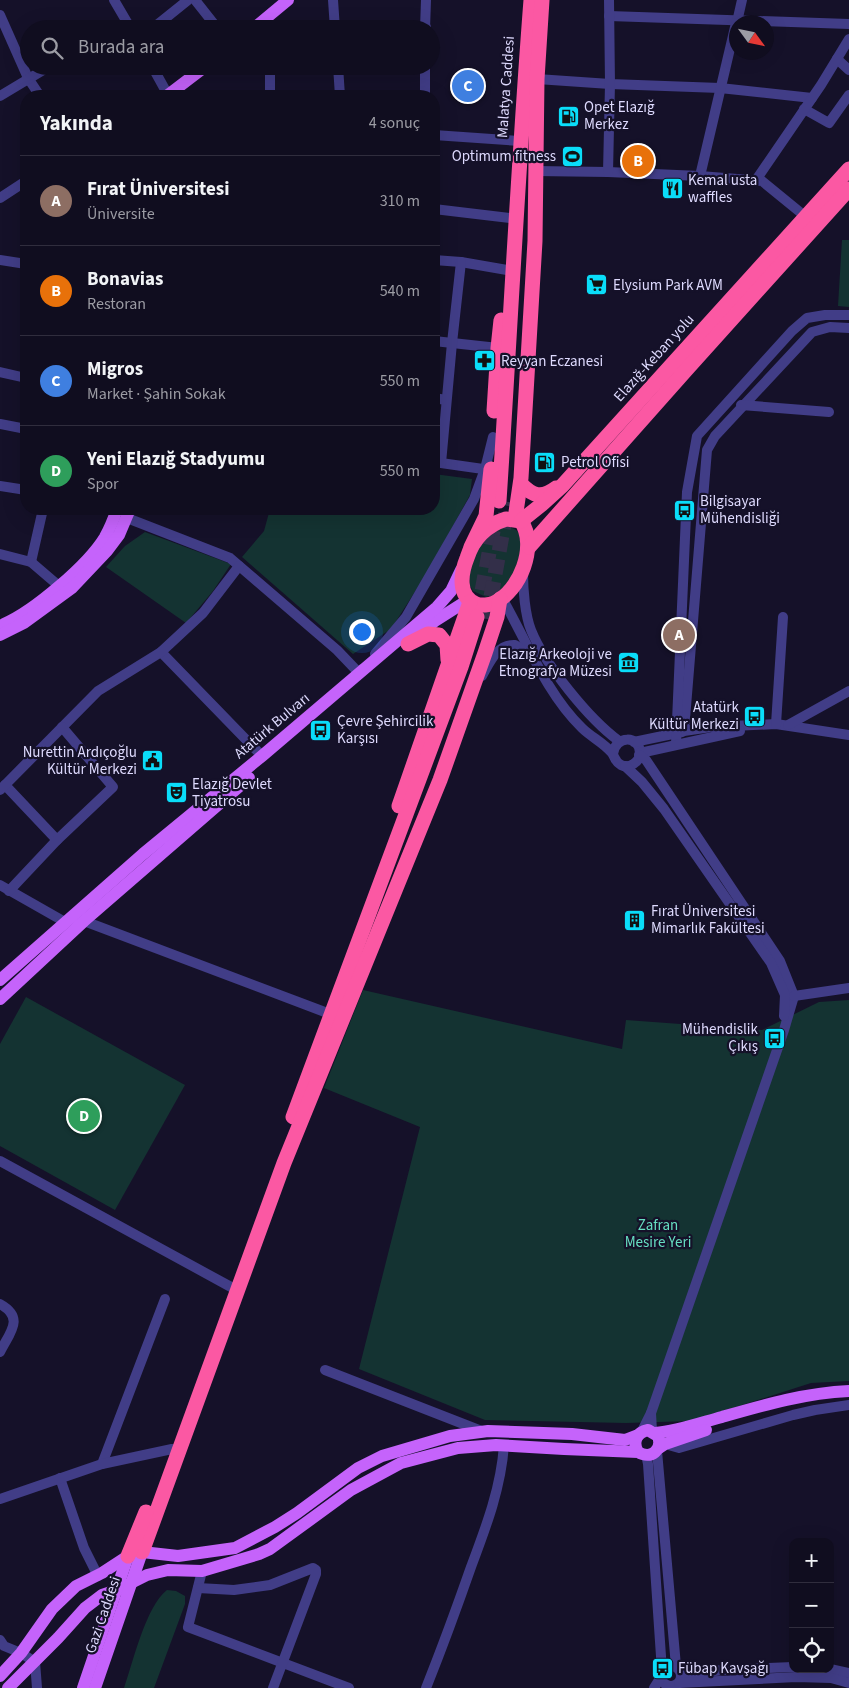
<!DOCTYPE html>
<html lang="tr">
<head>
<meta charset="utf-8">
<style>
  :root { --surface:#100d1f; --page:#1e1b2c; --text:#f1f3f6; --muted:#9c9ca4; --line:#302d3d; --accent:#0addf9 }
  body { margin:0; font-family:"Source Sans 3",sans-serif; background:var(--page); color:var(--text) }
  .controls { position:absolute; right:15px; bottom:15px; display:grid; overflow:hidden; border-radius:10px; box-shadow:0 5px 20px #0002 }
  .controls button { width:45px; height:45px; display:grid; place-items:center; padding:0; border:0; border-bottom:1px solid var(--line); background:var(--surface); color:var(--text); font:25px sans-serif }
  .compass { position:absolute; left:729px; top:15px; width:45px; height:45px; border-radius:50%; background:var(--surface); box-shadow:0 5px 20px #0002; rotate:123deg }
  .you { position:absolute; left:361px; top:631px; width:18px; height:18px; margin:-12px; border:4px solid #fff; border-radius:50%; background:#1a73e8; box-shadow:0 0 0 8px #1a73e833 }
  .badge { display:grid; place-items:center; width:32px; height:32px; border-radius:50%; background:var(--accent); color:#fff; font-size:16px; font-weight:700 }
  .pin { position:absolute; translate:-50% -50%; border:2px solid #fff; box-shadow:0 1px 5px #0006 }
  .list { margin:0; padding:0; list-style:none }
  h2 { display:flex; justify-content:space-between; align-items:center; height:65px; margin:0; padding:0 20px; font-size:21px }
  h2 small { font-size:16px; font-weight:400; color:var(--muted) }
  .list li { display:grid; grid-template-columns:32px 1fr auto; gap:15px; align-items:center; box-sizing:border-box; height:90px; padding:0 20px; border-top:1px solid var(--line) }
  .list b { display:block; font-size:19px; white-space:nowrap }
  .list p { margin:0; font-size:16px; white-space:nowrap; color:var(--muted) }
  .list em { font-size:16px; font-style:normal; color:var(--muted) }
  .icon { flex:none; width:28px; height:28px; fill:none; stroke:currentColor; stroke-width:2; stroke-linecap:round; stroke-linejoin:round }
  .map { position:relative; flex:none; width:849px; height:1688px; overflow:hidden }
  .search { position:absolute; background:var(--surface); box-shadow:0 5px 20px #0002; left:20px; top:20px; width:420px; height:55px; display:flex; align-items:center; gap:12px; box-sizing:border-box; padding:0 18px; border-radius:28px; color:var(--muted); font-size:19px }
  .panel { position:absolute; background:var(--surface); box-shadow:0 5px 20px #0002; left:20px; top:90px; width:420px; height:425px; border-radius:20px }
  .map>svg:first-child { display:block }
</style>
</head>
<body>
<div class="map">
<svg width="849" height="1688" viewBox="0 0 849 1688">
  <rect width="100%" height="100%" fill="#151129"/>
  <g fill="#143332">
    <polygon points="842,240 849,240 849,307 838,306"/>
    <polygon points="434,474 472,479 470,495 427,573 391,629 353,654 242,557 264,531 270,509 434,509"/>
    <polygon points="501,526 510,527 516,530 523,537 525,544 514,577 495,595 486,597 473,591 469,584 471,558 480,545"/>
    <polygon points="145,532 231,564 213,591 186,623 106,567 125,546"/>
    <polygon points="363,990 622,1049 626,1020 762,1030 819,1002 849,1000 849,1381 811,1383 692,1421 626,1423 485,1420 359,1369 420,1127 324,1088"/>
    <polygon points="26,997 185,1085 115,1210 0,1146 0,1044"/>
    <path d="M167,1590L176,1591L185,1596V1604L154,1688H124C133,1662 146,1606 167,1590Z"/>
  </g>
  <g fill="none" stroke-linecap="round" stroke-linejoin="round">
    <g stroke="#332f49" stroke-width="15" stroke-dasharray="15 8" stroke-linecap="butt">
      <polyline points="478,613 496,515"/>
      <polyline points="487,619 508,502"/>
    </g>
    <g stroke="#413d87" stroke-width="10">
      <polyline points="114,0 131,29"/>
      <polyline points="195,0 218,29"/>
      <polyline points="333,0 335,29"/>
      <polyline points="0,15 28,78 40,96"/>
      <polyline points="609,16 849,24"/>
      <polyline points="737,22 742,0"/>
      <polyline points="118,29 127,23"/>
      <polyline points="152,29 188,0"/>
      <polyline points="406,29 426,27"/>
      <polyline points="425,29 426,0"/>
      <polyline points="837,59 849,70"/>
      <polyline points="152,66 168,95 167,96"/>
      <polyline points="338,66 340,96"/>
      <polyline points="537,79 610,84 720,88 812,98"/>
      <polyline points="0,96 50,66"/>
      <polyline points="270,96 270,66"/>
      <polyline points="425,96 425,66"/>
      <polyline points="804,109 829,123 849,95"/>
      <polyline points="434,135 520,141"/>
      <polyline points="535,171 608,172 700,176 762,181 806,217"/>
      <polyline points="608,172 610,84 609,0"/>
      <polyline points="700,176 736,23"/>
      <polyline points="756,180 821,85 849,39"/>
      <polyline points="0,198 26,181"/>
      <polyline points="434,209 510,218"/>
      <polyline points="0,260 26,264"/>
      <polyline points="434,260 461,262 507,270"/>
      <polyline points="849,328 830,327 812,332 715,436 707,450 684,731 711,727 776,724 849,735"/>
      <polyline points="434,341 498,348"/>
      <polyline points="0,372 26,378"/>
      <polyline points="434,398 446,400"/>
      <polyline points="741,405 829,412"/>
      <polyline points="0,424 26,429"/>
      <polyline points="434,462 490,470"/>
      <polyline points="441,463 452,343 461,262"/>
      <polyline points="0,486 26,490"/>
      <polyline points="127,518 230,558 337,650 359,673 362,669"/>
      <polyline points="0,554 31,562 43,509"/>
      <polyline points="31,562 59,586"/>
      <path d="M523,573C523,589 525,615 531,630C545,665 589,719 619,741"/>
      <path d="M502,598C527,641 545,692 582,728C591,737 604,743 612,753C615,757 615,762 621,765C629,769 640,762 640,753C640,735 615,735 613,754"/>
      <polyline points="161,652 262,756"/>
      <polyline points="375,654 406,617 474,499 485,469 493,437"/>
      <path d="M482,676C490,662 497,644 515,645L531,655"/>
      <polyline points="776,724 783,617"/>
      <polyline points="788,725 849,691"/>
      <polyline points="634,742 682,732"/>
      <polyline points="676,744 687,492 697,436 792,331 807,318 825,315 849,315"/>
      <polyline points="640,753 740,731"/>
      <polyline points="639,755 646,760 780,961 794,996 784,1030 651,1413"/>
      <polyline points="625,766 642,782 664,809 771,963 785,995 784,1016"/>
      <polyline points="5,785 57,840"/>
      <polyline points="0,790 98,691 161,652 203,613 239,566"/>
      <polyline points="0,885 65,922"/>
      <polyline points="9,891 57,840 113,787 62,727"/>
      <polyline points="84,921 330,1014"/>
      <polyline points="794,996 849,988"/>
      <polyline points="0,1161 231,1287"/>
      <path d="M0,1304C25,1318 10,1332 0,1352"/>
      <polyline points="325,1370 484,1432"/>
      <polyline points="641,1433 651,1413 652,1431"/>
      <polyline points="665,1444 679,1448 793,1415 815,1410 849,1405"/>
      <polyline points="657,1451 676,1666"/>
      <polyline points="646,1455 648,1464 662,1671"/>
      <polyline points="102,1464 165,1299"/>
      <polyline points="60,1478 84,1548 98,1576"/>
      <polyline points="0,1499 102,1464 172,1449"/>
      <polyline points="202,1571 188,1627 349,1688"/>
      <polyline points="198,1588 234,1590 270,1585 313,1568 316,1570 316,1574 273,1688"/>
      <polyline points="0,1640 4,1646 21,1653 35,1662 37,1688"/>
      <circle cx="671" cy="1676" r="10"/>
      <polyline points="830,1669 849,1673"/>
      <polyline points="681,1675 723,1670 793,1667"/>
      <polyline points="679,1683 796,1677 831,1678 849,1683"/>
      <path d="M426,1688C442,1648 457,1607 471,1567C486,1527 501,1488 504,1445"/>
      <polyline points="654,1688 661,1677"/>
    </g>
    <g stroke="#c563fb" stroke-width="12">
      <polyline points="253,29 288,0"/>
      <polyline points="168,95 206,66"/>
      <path d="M4,624C34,611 88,565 105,537C110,528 114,518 117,509"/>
      <polyline points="0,635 24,623 72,588 107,551 119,535 130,509"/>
      <polyline points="417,636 435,621 468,600"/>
      <polyline points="0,980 143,854 262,756 437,607 451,591 461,570"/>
      <polyline points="0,999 84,921 249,778"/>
      <path d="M655,1433C678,1431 700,1423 722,1417C764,1405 805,1393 849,1391"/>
      <polyline points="659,1448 665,1444 706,1430"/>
      <polyline points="0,1676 21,1653 52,1609 76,1586 102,1573 128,1556 142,1552 178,1556 235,1548 275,1527 297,1513 358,1468 382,1456 450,1436 488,1431 572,1434 625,1440 638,1435"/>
      <path d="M8,1688L58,1638L85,1608L102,1595L117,1590L147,1575L168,1570L202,1571L259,1554L270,1549L351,1490L401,1463L458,1448L496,1445L564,1449L638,1452C651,1460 663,1450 658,1436L648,1430C637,1432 632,1442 638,1452"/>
      <polyline points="83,1688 128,1556"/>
      <polyline points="95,1688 142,1552"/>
    </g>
    <g stroke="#fb58a3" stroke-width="15">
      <polyline points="494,411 498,348 501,320"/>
      <path d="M521,484C533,496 541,499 556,488"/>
      <path d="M499,501C510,334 518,167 531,0"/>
      <path d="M506,519L521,521C538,546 520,591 494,603C490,605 481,606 476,604C457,596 461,573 467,558C473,539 487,525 506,519Z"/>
      <polyline points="515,519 521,478 535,241 537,79 542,0"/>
      <polyline points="521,521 541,505 562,486 849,169"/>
      <polyline points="471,547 486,516 491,469"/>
      <polyline points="529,547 686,370 849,189"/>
      <polyline points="408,644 428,634 439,635 447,645 448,660"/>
      <polyline points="399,806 470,602"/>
      <polyline points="293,1117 461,667 477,617"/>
      <polyline points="142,1552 284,1163 440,780 485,653 497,617 500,599"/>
      <polyline points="128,1556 146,1512"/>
    </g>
  </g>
  <defs>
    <symbol id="fuel-square" viewBox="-11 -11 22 22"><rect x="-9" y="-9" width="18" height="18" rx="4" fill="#0addf9" stroke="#151129"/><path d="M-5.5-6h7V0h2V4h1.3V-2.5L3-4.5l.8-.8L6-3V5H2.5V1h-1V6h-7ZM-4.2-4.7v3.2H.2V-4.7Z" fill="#111"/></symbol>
    <symbol id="stadium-square" viewBox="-11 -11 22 22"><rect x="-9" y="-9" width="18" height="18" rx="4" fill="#0addf9" stroke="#151129"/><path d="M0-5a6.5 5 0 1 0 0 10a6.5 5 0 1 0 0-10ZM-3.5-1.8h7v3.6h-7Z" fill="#111"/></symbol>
    <symbol id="restaurant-square" viewBox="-11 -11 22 22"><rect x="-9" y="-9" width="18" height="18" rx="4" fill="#0addf9" stroke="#151129"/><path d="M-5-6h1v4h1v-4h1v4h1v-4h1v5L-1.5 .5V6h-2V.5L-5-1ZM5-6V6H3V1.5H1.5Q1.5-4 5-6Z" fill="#111"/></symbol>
    <symbol id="supermarket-square" viewBox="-11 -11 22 22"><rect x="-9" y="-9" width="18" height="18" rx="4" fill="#0addf9" stroke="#151129"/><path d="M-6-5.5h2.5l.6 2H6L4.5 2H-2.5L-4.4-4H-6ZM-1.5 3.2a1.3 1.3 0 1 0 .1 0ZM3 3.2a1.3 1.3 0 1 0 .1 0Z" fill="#111"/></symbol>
    <symbol id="pharmacy-square" viewBox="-11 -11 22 22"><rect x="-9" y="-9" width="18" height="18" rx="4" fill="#0addf9" stroke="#151129"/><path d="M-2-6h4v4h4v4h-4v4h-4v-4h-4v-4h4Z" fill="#111"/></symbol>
    <symbol id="bus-square" viewBox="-11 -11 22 22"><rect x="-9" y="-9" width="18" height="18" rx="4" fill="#0addf9" stroke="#151129"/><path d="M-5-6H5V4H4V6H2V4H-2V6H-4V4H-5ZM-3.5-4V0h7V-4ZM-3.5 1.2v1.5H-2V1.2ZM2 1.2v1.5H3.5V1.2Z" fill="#111"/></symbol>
    <symbol id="museum-square" viewBox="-11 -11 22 22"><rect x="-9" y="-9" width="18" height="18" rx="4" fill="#0addf9" stroke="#151129"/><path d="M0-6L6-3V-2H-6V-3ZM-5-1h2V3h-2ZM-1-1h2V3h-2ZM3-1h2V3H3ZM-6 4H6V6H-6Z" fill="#111"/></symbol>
    <symbol id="civic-square" viewBox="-11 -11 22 22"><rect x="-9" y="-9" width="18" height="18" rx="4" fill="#0addf9" stroke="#151129"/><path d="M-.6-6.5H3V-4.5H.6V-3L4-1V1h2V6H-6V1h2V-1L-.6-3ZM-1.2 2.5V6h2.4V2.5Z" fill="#111"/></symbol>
    <symbol id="theatre-square" viewBox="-11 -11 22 22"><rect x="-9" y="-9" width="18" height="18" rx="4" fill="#0addf9" stroke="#151129"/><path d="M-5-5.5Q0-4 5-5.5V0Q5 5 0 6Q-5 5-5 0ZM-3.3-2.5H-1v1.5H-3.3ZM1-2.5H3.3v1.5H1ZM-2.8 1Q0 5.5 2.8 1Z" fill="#111"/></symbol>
    <symbol id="building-square" viewBox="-11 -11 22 22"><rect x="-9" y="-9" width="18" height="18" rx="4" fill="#0addf9" stroke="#151129"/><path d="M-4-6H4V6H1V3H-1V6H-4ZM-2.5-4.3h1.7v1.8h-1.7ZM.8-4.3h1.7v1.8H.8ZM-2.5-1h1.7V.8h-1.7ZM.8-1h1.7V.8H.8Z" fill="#111"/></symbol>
  </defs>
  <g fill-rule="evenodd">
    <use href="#fuel-square" x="556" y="104" width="25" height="25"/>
    <use href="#stadium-square" x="560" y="144" width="25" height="25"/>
    <use href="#restaurant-square" x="660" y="176" width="25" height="25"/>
    <use href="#supermarket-square" x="584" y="272" width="25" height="25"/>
    <use href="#pharmacy-square" x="472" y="348" width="25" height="25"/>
    <use href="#fuel-square" x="532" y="450" width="25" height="25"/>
    <use href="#bus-square" x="672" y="498" width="25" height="25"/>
    <use href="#museum-square" x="616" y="650" width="25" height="25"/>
    <use href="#bus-square" x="742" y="704" width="25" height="25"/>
    <use href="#bus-square" x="308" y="718" width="25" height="25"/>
    <use href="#civic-square" x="140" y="748" width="25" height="25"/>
    <use href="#theatre-square" x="164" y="780" width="25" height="25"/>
    <use href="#building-square" x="622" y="908" width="25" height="25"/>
    <use href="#bus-square" x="762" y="1026" width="25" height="25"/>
    <use href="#bus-square" x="650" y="1656" width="25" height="25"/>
  </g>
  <g text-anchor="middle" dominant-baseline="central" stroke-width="4.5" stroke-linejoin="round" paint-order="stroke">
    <g font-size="15" fill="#dedafe" stroke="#151129">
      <text transform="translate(506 87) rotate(-86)">Malatya Caddesi</text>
      <text transform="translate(654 358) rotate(-48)">Elazığ-Keban yolu</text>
      <text transform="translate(272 726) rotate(-40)">Atatürk Bulvarı</text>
      <text transform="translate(103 1615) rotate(-71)">Gazi Caddesi</text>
    </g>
    <g font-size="15" fill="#dedafe" stroke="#151129" text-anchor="start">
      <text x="584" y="107">Opet Elazığ<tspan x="584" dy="17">Merkez</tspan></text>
      <text x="556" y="156" text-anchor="end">Optimum fitness</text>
      <text x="688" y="180">Kemal usta<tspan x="688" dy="17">waffles</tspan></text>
      <text x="613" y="285">Elysium Park AVM</text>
      <text x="501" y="361">Reyyan Eczanesi</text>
      <text x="561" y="462">Petrol Ofisi</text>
      <text x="700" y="501">Bilgisayar<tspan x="700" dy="17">Mühendisliği</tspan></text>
      <text x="612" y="654" text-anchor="end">Elazığ Arkeoloji ve<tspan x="612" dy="17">Etnografya Müzesi</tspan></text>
      <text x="739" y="707" text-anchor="end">Atatürk<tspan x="739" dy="17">Kültür Merkezi</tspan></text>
      <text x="337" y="721">Çevre Şehircilik<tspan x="337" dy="17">Karşısı</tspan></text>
      <text x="137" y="752" text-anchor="end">Nurettin Ardıçoğlu<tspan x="137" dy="17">Kültür Merkezi</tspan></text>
      <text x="192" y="784">Elazığ Devlet<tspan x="192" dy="17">Tiyatrosu</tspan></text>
      <text x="651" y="911">Fırat Üniversitesi<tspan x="651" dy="17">Mimarlık Fakültesi</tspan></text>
      <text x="758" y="1029" text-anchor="end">Mühendislik<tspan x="758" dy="17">Çıkış</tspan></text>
      <text x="678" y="1668">Fübap Kavşağı</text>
    </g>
    <g font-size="15" fill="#66dec2" stroke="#151129">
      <text x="658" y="1225">Zafran<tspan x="658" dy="17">Mesire Yeri</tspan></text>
    </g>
  </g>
</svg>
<div class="controls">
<button>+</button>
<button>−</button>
<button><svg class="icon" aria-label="locate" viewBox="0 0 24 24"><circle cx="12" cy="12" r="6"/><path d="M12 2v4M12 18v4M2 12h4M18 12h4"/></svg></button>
</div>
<svg class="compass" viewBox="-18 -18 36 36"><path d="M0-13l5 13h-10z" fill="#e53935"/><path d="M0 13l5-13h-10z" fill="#9c9ca4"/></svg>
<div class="you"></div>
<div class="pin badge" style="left:679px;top:635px;background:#8d6e63">A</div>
<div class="pin badge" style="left:638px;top:161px;background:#e8710a">B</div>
<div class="pin badge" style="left:468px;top:86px;background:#3f7fe0">C</div>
<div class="pin badge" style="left:84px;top:1116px;background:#2e9e5b">D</div>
<div class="search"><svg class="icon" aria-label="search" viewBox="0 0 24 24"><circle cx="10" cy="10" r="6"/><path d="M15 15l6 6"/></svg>Burada ara</div>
<section class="panel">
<h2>Yakında<small>4 sonuç</small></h2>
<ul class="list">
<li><span class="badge" style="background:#8d6e63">A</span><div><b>Fırat Üniversitesi</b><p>Üniversite</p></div><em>310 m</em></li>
<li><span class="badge" style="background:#e8710a">B</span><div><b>Bonavias</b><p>Restoran</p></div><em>540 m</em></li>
<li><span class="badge" style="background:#3f7fe0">C</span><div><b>Migros</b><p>Market · Şahin Sokak</p></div><em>550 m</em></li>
<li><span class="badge" style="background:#2e9e5b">D</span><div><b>Yeni Elazığ Stadyumu</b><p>Spor</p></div><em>550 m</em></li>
</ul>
</section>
</div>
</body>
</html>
